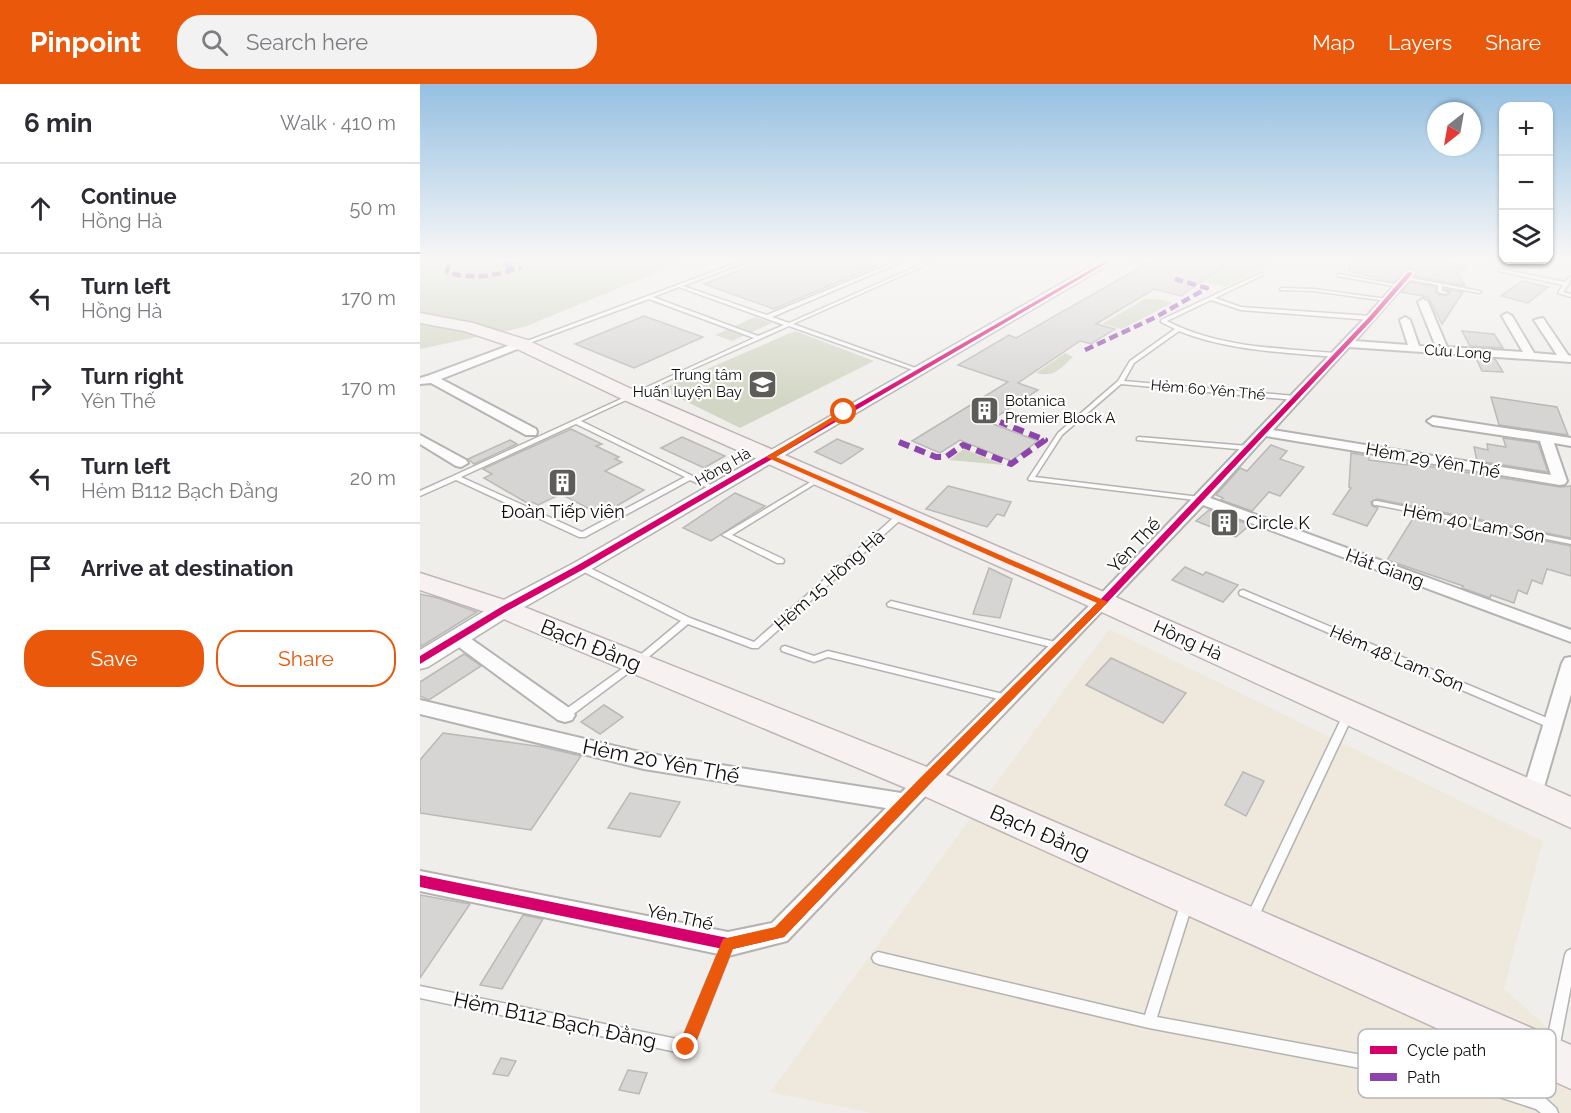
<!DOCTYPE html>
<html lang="en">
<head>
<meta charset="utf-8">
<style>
  :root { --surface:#fff; --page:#f2f2f3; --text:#2b2b33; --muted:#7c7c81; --line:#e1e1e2; --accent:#ea580c }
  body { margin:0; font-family:Raleway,sans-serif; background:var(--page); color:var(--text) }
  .controls { position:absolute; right:18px; top:18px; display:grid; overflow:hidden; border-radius:12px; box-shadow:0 2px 4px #0004 }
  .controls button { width:54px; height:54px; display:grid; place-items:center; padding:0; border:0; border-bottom:2px solid var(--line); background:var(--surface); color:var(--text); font:30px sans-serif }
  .compass { position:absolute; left:1007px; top:18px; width:54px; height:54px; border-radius:50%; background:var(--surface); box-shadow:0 2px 4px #0004; rotate:211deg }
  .stop { position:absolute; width:18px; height:18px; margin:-14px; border:4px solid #ea580c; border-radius:50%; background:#fff }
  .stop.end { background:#ea580c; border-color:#fff; box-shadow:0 2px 6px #0008 }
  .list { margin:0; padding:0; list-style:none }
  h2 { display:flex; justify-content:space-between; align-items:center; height:78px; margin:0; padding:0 24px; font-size:26px }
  h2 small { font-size:20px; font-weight:400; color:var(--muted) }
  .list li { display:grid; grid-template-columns:39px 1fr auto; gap:18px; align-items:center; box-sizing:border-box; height:90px; padding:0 24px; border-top:2px solid var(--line) }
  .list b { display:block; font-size:22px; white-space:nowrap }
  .list p { margin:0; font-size:20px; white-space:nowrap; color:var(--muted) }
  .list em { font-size:20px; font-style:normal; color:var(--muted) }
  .actions { display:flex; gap:12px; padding:18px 24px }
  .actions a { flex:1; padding:14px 0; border:2px solid var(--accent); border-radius:24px; text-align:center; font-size:21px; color:var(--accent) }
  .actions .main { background:var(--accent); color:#fff }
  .icon { flex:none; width:33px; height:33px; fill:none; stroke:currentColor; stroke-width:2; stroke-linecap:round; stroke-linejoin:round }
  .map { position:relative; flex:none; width:1151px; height:1029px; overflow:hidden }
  header { display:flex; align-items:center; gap:36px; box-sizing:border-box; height:84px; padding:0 30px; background:var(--accent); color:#fff }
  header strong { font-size:28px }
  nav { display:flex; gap:33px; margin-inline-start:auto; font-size:21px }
  .search { width:420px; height:54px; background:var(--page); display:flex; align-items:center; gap:15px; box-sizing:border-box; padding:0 21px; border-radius:24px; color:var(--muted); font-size:22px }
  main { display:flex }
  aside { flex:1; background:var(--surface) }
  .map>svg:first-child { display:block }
</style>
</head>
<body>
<header>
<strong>Pinpoint</strong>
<div class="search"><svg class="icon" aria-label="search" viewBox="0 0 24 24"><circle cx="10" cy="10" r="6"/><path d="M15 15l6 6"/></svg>Search here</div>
<nav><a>Map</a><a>Layers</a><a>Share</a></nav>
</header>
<main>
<aside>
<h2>6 min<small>Walk · 410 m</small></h2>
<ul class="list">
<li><svg class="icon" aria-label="ahead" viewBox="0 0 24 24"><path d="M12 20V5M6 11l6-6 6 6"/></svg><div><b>Continue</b><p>Hồng Hà</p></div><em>50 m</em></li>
<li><svg class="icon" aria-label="left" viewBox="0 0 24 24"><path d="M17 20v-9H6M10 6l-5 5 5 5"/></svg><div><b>Turn left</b><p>Hồng Hà</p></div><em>170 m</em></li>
<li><svg class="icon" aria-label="right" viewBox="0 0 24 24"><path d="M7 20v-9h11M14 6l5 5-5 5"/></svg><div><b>Turn right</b><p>Yên Thế</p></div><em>170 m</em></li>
<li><svg class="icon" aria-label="left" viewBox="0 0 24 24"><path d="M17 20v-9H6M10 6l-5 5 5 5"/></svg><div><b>Turn left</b><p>Hẻm B112 Bạch Đằng</p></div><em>20 m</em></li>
<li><svg class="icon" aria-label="arrive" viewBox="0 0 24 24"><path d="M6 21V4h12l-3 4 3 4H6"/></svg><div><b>Arrive at destination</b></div></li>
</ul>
<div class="actions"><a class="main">Save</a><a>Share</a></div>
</aside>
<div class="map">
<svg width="1151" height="1029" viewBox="0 0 1151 1029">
  <rect width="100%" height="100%" fill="#f0eeeb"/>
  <polygon fill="#efe8dc" points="689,545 1123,757 1084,905 1151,964 1151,1029 451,1029 350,1008"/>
  <g fill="#d2d6c4">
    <polygon points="0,175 270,175 104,243 0,265"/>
    <polygon points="711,175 790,191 806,179 790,175 856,175 849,182 805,203 706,178"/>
    <polygon points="725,215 737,215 752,219 702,245 682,240"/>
    <polygon points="335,233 352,239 312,257 295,251"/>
    <polygon points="375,247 454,277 320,344 241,305"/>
    <path d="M645,269L653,273C641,284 634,294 616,289Z"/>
    <polygon points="544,365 584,381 529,376"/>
  </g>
  <g fill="#d7d5d3" stroke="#bab9b6" stroke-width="1.5">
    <polygon points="349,175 438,175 458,181 354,225 284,200"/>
    <polygon points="735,175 790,175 807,179 761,212 734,205 676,240 695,245 671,260 660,257 598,299 618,306 568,338 618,357 591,377 540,356 520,369 492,357 588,298 538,281 589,251 596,254"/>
    <polygon points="932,175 1016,175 1048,182 1037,189 1045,202 995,192 997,188 988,185 974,198 928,187"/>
    <polygon points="1102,197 1128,203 1108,219 1081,212"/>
    <polygon points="990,198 1016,203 1016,209 1025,212 1030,208 1024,205 1043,208 1022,240 1008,213 981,208"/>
    <polygon points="224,232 283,253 214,284 155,260"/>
    <polygon points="1042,247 1074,250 1083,264 1050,262"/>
    <polygon points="1056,274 1075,275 1083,288 1062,287"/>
    <polygon points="1071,313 1137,323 1148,351 1079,341"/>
    <polygon points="151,345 182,360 176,362 199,373 195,375 202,378 185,387 224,406 181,431 141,410 118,421 112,418 109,420 64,394 72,390 63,385"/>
    <polygon points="262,353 305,372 284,384 241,364"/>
    <polygon points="1083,354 1118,359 1128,388 1057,377 1054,363 1068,366 1067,360 1086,363"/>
    <polygon points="417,355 443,365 421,380 395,368"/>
    <polygon points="90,356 97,360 54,380 48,375"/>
    <polygon points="851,361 867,367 860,375 884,383 860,412 849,408 832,427 801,416 803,414 796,411 820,384 827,387"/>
    <polygon points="931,369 949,372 949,376 987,381 987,379 1140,403 1151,402 1151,454 957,415 951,418 952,422 958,424 947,442 913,430 931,404 929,403"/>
    <polygon points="528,402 591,418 584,432 577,430 567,443 506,425"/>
    <polygon points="315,409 345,422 291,457 263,444"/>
    <polygon points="789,426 830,441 816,453 776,437"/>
    <polygon points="995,431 1151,462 1151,492 1127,485 1122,500 1112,496 1107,510 1098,506 1094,519 1071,511 1070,514 1042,504 1043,502 967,476"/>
    <polygon points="765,483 783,491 786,488 818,501 803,518 752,496"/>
    <polygon points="569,484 592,495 580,534 553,530"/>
    <polygon points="0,510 18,514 57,528 0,563"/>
    <polygon points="44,570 61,582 9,616 0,612 0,598"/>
    <polygon points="691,574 766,609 743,639 666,601"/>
    <polygon points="184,621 203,633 180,650 161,638"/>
    <polygon points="23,649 123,663 161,672 111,746 0,729 0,676"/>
    <polygon points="823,688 844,697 826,732 805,721"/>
    <polygon points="210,709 260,718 240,753 188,744"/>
    <polygon points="0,811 50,820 0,894"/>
    <polygon points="103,831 123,835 82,905 60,901"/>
    <polygon points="81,974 96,977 88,992 73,990"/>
    <polygon points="208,986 227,989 219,1010 199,1006"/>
  </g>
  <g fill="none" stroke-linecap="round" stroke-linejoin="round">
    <defs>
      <g id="service">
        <path d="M327,175H333L263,202L347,231L482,175H488L352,233L369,239L513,175H519L373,240L501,286L496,287L369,242L277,283L161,337L299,405L297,406H293L270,396L165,453H159L36,396L0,412V407L33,392L334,254L229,215L104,261L99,260ZM259,203L364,241L338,252L233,213ZM156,340L265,393L162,448L41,393Z"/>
        <polygon points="1068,175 1075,175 1076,176 1074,177"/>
        <polygon points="1087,176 1091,176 1087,179 1083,179 1083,177"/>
        <polygon points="1081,185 1145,198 1151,192 1149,200 1143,208 1151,210 1151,213 1138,209 1143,201 1079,187 1079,185"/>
        <path d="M841,189L843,190V191L795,214L821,223L951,232L954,234L951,236L821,226L791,216L747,237C799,264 858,264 915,269L918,271L915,273C862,268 809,267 759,247L714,279L704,297L875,312L878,314L875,316L701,300L642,351L615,393L780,413L784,415L783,417L609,396L608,395L638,349L698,297L710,277L755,245L741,238V236Z"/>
        <polygon points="919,190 979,201 981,202 979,203 917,192 917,190"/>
        <polygon points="987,193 1059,207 1061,208 1059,209 1022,202 1022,207 1028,209 1026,210 1018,208 1018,201 985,195 985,194"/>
        <polygon points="862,204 894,205 967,215 969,216 967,217 894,207 860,206 860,205"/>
        <polygon points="719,353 828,362 831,364 828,366 717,356 717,354"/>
        <polygon points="399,393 401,394 401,396 312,451 363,475 364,477 363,479 357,479 302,451"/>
        <polygon points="954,417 957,417 1151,456 1151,460 957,421 954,421 953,419"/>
        <polygon points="480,428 486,428 487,430 338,564 332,564 268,540 219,581 148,634 145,635 142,634 140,631 142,628 213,577 261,537 158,485 157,483 158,481 164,481 270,534 334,558"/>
        <polygon points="823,506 1134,637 1136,640 1134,643 1131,644 1128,643 820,511 819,509 820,507"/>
        <polygon points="471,517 639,559 642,560 643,562 642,564 639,565 468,522 467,520"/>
        <polygon points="365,562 394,572 408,567 587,611 590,612 592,614 590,616 587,617 408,573 394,578 362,567 361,565 362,563"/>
        <polygon points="928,627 931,628 933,631 836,838 832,840 828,838 826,834 828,830 923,631 925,628"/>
        <polygon points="766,816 770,817 772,821 737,933 1061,993 1125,1014 1136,1024 1138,1029 1121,1029 1116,1025 1061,1007 729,944 458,880 454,878 452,874 454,870 458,868 725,931 760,821 762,817"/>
        <polygon points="307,856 311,858 313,862 271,968 266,970 0,914 0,902 262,956 303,858"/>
        <polygon points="1151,865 1151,902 1139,965 1137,970 1132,972 1127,970 1125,965 1145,871 1147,867"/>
      </g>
      <g id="minor">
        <polygon points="987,187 995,189 935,257 988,261 980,236 985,233 990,236 999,262 1016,263 998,218 1003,215 1008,218 1027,263 1103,268 1082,232 1087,229 1092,232 1114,269 1137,271 1114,236 1123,234 1148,271 1151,272 1151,278 929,263 853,346 1131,391 1120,357 1013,341 1007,337 1013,333 1151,354 1151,362 1134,359 1147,397 1145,400 1140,401 846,352 790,414 1151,546 1151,558 783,421 367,857 308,872 0,807 0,787 308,848 352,839 466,724 224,685 0,630 0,616 224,669 481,709 677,514 947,232"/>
        <polygon points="101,257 105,258 105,262 21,295 116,345 117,348 116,351 106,351 11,299 0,300 0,294 7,292"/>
        <polygon points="0,351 46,376 48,379 41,383 36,382 0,360"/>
        <polygon points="38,548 44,550 152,626 155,631 152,636 145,638 138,636 32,558 29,554 32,550"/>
        <polygon points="1151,573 1151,610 1122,710 1119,716 1112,719 1105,716 1102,710 1142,579 1145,574"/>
      </g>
      <polygon id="tertiary" points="684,175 698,175 168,487 92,530 8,583 0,585 0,566 76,520 154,479"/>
      <g id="primary">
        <polygon points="0,229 53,239 107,256 218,308 693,512 1151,713 1151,744 673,524 204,316 95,264 44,247 0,239"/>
        <polygon points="0,489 94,519 517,687 1151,961 1151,1005 493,707 74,531 0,506"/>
      </g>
    </defs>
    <use href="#service" stroke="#b4b3b1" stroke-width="3"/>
    <use href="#minor" stroke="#b4b3b1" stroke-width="4"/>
    <use href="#tertiary" stroke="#b4b3b1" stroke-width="3"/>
    <use href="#primary" stroke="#bfb4b5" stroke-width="3"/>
    <use href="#service" fill="#fdfcfc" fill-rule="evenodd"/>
    <use href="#minor" fill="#fdfcfc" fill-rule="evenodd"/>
    <use href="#tertiary" fill="#fdfcfc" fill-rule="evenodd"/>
    <use href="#primary" fill="#f7f1f2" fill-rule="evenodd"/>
    <g stroke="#8e44ad" stroke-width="4.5" stroke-dasharray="9 4.5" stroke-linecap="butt">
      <path d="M29,180L27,188C52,196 77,192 101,183"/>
      <polyline points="95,184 84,183 84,180 109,175"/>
      <polyline points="665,266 736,233 787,204 755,195"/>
    </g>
    <polyline stroke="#8e44ad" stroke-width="6" stroke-dasharray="11 6" stroke-linecap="butt" points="479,358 516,373 526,373 543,361 591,380 625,356 580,338"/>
    <defs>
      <g id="cycleway">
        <polygon points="689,175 694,175 164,485 87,527 0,580 0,572 81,523 158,481"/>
        <polygon points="988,188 993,189 953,235 686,520 509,700 364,853 308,866 0,803 0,791 308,854 355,844 501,694 680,516 949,233"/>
      </g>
    </defs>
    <use href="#cycleway" stroke="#fff" stroke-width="4"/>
    <use href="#cycleway" fill="#d6006c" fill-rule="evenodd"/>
  </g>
  <linearGradient id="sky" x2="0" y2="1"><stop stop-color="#95c0e2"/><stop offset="0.55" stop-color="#f8f7f6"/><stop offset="1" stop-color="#f8f7f6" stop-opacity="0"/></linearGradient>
  <rect width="1151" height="319" fill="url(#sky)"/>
  <polygon fill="#ea580c" points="422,327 428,328 356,373 688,518 509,701 364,853 313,865 272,968 266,971 261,968 258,963 303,855 355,843 500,694 677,519 346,373"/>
  <defs>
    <symbol id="university-square" viewBox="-11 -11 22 22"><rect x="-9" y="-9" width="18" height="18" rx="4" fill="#5d5c59" stroke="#fff"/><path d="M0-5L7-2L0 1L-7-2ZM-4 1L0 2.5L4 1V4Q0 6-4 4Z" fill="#fff"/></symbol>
    <symbol id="building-square" viewBox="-11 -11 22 22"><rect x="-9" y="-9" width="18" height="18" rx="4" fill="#5d5c59" stroke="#fff"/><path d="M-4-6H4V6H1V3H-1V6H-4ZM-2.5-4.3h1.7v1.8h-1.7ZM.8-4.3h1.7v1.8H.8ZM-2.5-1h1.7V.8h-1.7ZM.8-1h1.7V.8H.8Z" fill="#fff"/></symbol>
  </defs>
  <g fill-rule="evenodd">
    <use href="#university-square" x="326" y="284" width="33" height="33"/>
    <use href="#building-square" x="548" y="310" width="33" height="33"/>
    <use href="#building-square" x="126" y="382" width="33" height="33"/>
    <use href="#building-square" x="788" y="422" width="33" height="33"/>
  </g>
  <g text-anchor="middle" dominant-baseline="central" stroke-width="4.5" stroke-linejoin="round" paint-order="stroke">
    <g font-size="15" fill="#0e0d0b" stroke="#fff">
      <text transform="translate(1038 268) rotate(4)">Cửu Long</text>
      <text transform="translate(788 306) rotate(5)">Hẻm 60 Yên Thế</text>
      <text transform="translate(303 383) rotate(-30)">Hồng Hà</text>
    </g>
    <g font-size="15" fill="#0e0d0b" stroke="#fff" text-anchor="end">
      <text x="322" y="291">Trung tâm<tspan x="322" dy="17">Huấn luyện Bay</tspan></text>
      <text x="585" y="317" text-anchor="start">Botanica<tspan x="585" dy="17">Premier Block A</tspan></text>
    </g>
    <g font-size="18" fill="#0e0d0b" stroke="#fff">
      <text transform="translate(1013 376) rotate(10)">Hẻm 29 Yên Thế</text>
      <text transform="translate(1054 439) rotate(11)">Hẻm 40 Lam Sơn</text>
      <text transform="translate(714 461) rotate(-47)">Yên Thế</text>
      <text transform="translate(965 484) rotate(20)">Hát Giang</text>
      <text transform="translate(409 496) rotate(-42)">Hẻm 15 Hồng Hà</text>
      <text transform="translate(768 556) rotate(24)">Hồng Hà</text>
      <text transform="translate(977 574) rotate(23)">Hẻm 48 Lam Sơn</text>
      <text transform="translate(260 833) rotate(12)">Yên Thế</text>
    </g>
    <g font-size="18" fill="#0e0d0b" stroke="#fff">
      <text x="143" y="427">Đoàn Tiếp viên</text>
      <text x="826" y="438" text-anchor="start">Circle K</text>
    </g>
    <g font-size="21" fill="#0e0d0b" stroke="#fff">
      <text transform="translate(171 561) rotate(22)">Bạch Đằng</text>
      <text transform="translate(241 677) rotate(11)">Hẻm 20 Yên Thế</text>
      <text transform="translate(620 748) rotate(24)">Bạch Đằng</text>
      <text transform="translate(135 936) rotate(12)">Hẻm B112 Bạch Đằng</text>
    </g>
  </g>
  <rect x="938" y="945" width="198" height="69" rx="9" fill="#fff" stroke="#b7b6b6" stroke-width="1.5"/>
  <rect x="950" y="962" width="27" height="8" fill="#d6006c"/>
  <rect x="950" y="989" width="27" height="8" fill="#8e44ad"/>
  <g font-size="16" fill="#0e0d0b">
    <text x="987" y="972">Cycle path</text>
    <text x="987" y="999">Path</text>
  </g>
</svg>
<div class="controls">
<button>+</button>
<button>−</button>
<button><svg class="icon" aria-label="layers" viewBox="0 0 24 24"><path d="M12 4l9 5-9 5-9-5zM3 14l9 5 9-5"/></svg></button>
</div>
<svg class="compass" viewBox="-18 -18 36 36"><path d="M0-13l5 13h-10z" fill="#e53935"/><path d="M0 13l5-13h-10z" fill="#7c7c81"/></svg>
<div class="stop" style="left:424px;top:328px"></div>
<div class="stop end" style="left:266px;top:963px"></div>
</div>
</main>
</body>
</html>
